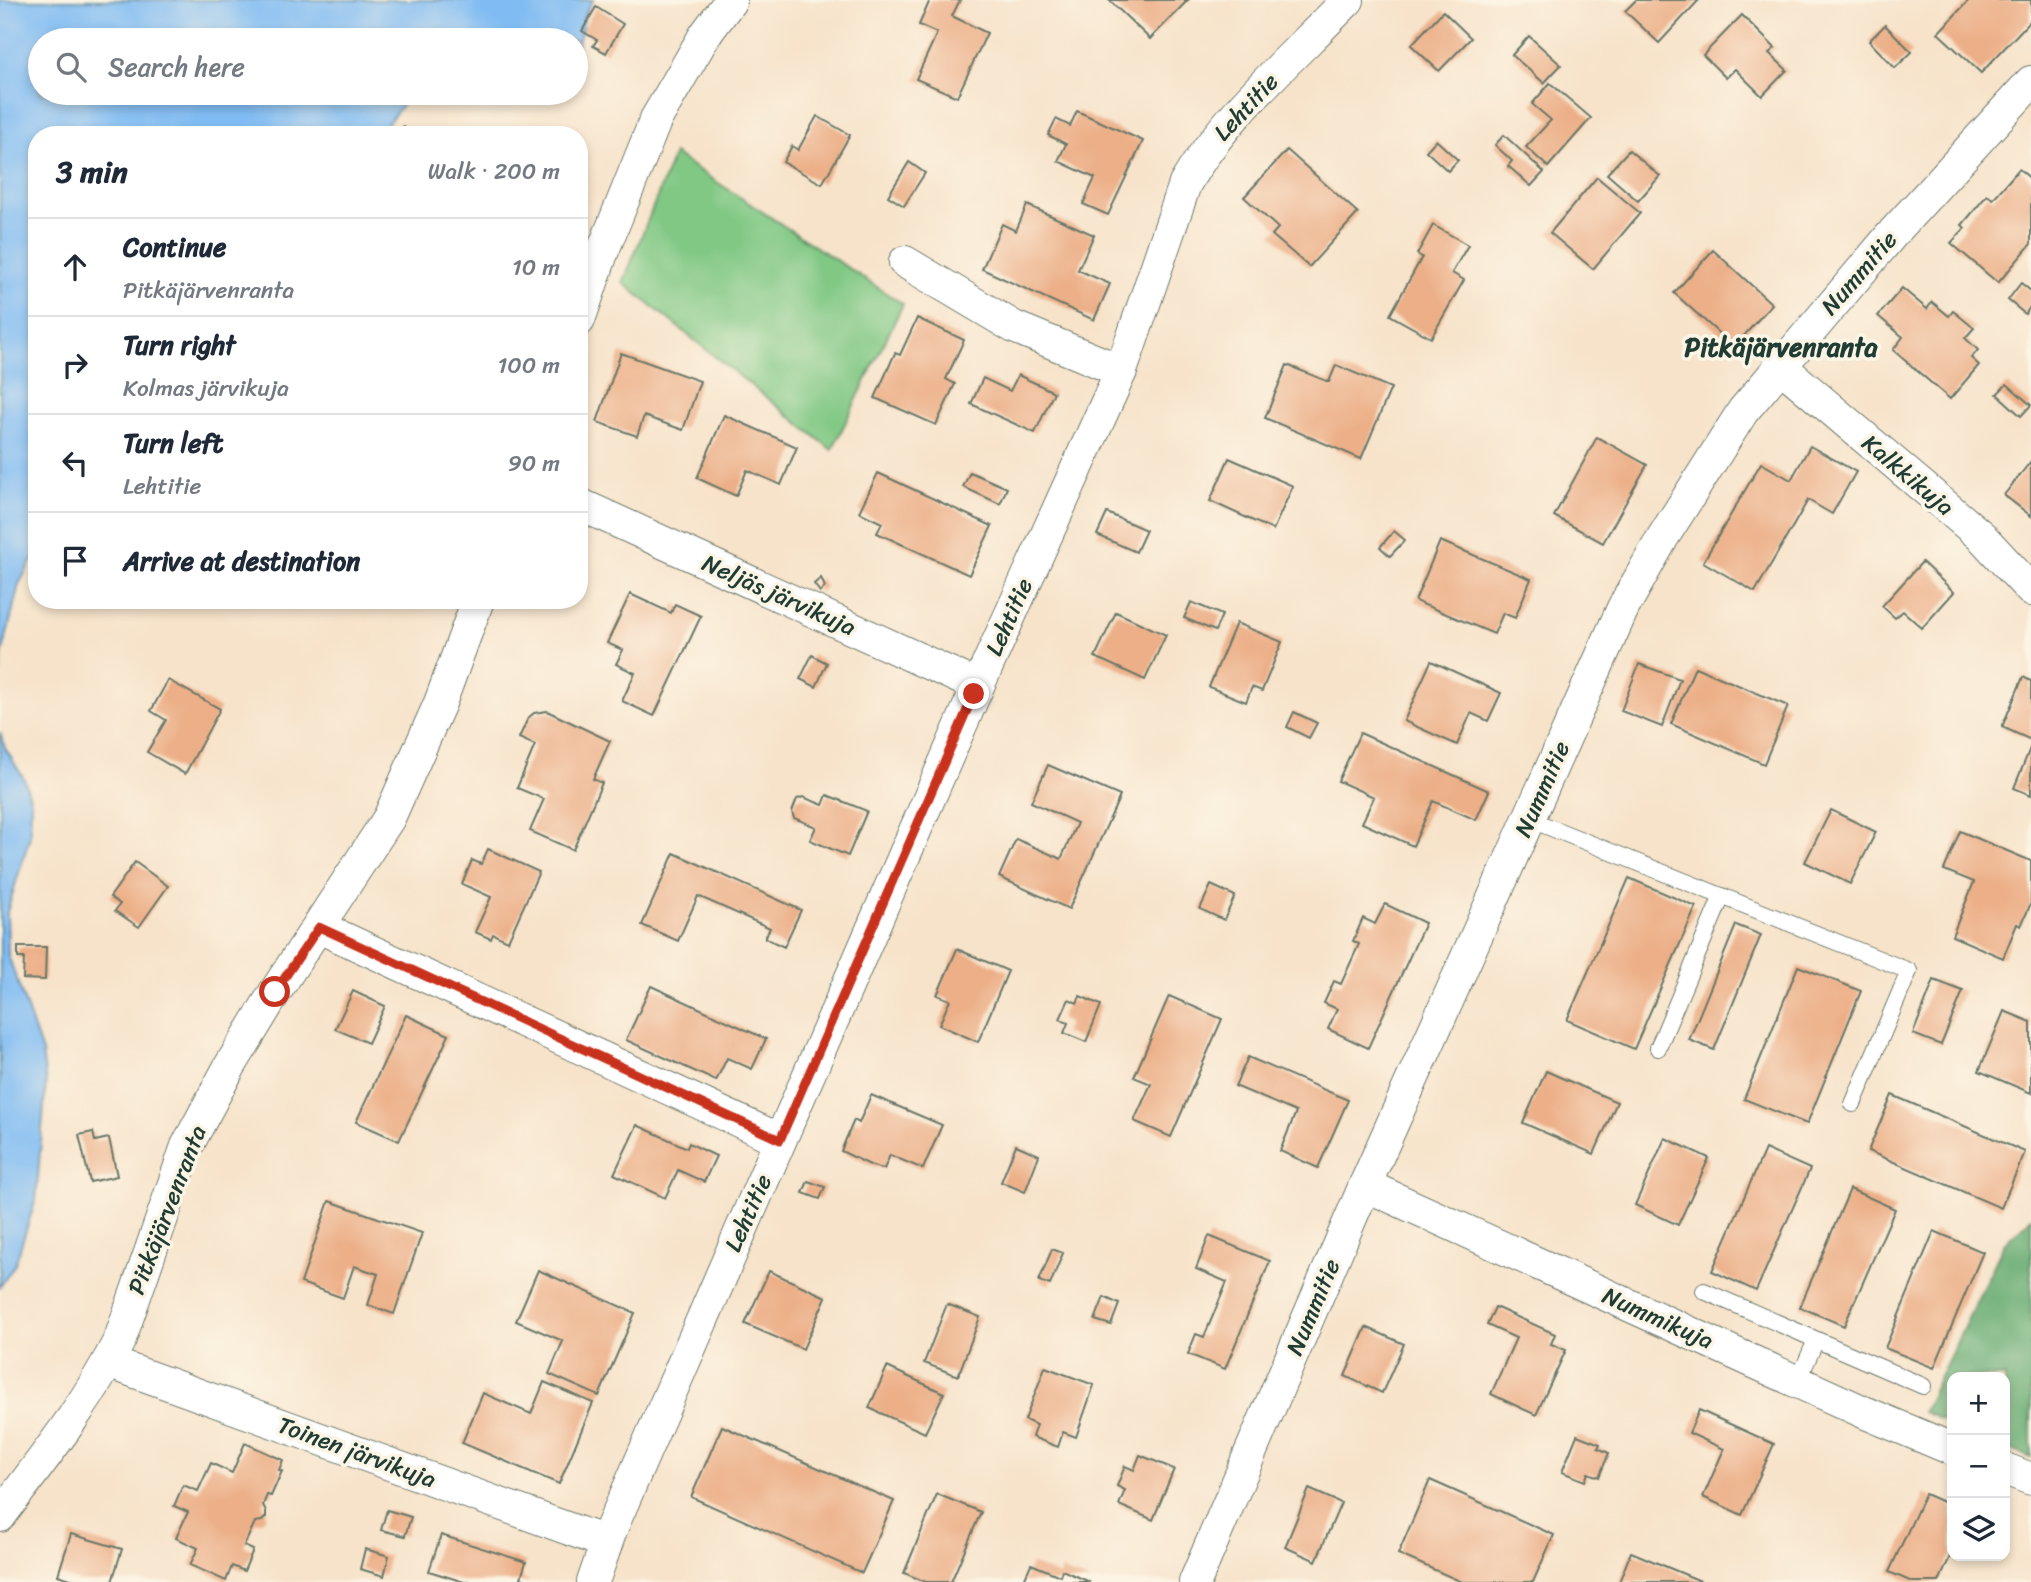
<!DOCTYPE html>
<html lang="en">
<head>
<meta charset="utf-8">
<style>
  :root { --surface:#fff; --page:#f6f6f7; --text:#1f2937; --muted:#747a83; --line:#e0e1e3 }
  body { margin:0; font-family:Sriracha,sans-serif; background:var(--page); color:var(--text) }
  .controls { position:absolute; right:21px; bottom:21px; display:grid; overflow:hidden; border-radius:14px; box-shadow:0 4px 10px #0003 }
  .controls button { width:63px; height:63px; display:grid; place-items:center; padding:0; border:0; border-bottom:2px solid var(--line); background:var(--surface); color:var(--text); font:35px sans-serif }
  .stop { position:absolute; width:21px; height:21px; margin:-16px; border:5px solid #c8321e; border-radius:50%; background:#fff }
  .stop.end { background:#c8321e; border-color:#fff; box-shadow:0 2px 7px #0008 }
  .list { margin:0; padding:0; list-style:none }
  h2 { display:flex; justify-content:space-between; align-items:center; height:91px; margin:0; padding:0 28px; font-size:30px }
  h2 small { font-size:23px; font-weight:400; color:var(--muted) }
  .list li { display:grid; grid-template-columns:46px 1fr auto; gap:21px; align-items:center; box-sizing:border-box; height:98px; padding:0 28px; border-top:2px solid var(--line) }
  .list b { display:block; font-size:26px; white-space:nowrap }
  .list p { margin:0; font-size:23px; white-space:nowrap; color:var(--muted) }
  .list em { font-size:23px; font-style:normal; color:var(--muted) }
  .icon { flex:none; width:38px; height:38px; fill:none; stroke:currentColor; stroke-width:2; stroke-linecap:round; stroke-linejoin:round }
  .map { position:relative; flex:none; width:2031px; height:1582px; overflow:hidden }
  .search { position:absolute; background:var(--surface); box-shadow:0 4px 10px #0003; left:28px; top:28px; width:560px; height:77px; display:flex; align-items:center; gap:18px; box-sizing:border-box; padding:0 24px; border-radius:38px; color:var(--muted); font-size:26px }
  .panel { position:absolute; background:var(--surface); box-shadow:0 4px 10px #0003; left:28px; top:126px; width:560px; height:483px; border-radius:28px }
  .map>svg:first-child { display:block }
</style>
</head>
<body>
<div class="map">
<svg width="2031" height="1582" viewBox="0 0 2031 1582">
  <rect width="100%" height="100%" fill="#fcf5e5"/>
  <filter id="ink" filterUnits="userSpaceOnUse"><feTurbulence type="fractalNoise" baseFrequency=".0143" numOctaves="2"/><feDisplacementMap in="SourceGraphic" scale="14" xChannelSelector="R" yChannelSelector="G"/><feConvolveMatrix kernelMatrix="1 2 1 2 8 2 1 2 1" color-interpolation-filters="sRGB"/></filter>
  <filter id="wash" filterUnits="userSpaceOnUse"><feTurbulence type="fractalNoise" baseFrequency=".00686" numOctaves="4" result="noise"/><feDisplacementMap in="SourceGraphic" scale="28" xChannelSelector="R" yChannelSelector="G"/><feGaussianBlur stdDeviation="1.57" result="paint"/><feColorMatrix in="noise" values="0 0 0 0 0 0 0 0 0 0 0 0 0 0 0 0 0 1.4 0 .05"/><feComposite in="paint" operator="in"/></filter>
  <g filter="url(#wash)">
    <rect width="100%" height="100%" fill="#f7e3ca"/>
    <polygon fill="#80c884" stroke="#50825c" stroke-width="2" points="674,154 903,304 832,450 623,283"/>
    <polygon fill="#68ac72" stroke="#447453" stroke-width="2" points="2031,1218 2031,1458 2005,1447 2005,1377 1952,1377 1952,1424 1923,1412 2004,1244"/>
    <g fill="#80bcf3" stroke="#507c94" stroke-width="2">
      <polygon points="0,0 593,0 585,14 576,53 576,40 40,40 40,93 412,93 378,135 37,135 37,551 19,584 2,655 0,674"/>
      <polygon points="0,732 5,748 24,779 31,801 30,836 7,912 8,955 42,1052 46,1082 36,1199 15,1264 0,1287"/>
    </g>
    <g id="blocks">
      <g fill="#ecaf87">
        <polygon points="930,0 960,0 952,16 987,33 957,97 916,79 937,33 919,25"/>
        <polygon points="1109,0 1188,0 1150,39"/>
        <polygon points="1636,0 1699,0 1659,43 1625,11"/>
        <polygon points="1969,0 2031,0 2031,20 1981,73 1938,33"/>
        <polygon points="596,7 623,24 606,53 593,46 597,40 582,31"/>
        <polygon points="1443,11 1471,38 1439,71 1411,45"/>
        <polygon points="1742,15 1775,48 1769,53 1787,70 1762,96 1735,69 1726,78 1703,55"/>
        <polygon points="1885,25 1912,52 1895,68 1869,41"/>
        <polygon points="1529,36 1561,65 1544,83 1512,55"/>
        <polygon points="1550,83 1591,118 1548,167 1526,147 1551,120 1532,104"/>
        <polygon points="1077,111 1143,141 1108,215 1083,204 1095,178 1058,161 1066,144 1048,135 1056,119 1070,126"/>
        <polygon points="817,116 850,135 822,184 783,162 792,146 798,150"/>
        <polygon points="404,126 409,135 388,135"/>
        <polygon points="1504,135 1544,172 1531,186 1508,166 1512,161 1495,145"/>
        <polygon points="1436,140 1458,160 1448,171 1426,151"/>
        <polygon points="1287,150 1358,213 1309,267 1272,235 1278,228 1244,197"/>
        <polygon points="1629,150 1660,176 1638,201 1607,174"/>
        <polygon points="909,162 925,173 904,206 888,196"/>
        <polygon points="2019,169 2031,179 2031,244 1998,283 1951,243 1965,228 1962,225 1987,195 1993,199"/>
        <polygon points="1597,177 1640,213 1593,269 1550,233"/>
        <polygon points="1027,205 1094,235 1078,270 1110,284 1094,320 982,269 1002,224 1016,231"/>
        <polygon points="1433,225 1468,245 1452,273 1464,280 1431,338 1390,315 1422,257 1417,254"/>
        <polygon points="1713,250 1772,304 1734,347 1674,293"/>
        <polygon points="2021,283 2031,291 2031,306 2025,314 2008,300"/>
        <polygon points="1902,288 1927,309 1932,302 1949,316 1953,311 1974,328 1965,338 1978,350 1971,358 1979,365 1950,399 1893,350 1903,337 1878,316"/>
        <polygon points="917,318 964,340 946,379 955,384 936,425 875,398 895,353 900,355"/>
        <polygon points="621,353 700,381 683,430 644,416 637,436 597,422"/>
        <polygon points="1287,365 1329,382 1336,365 1391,388 1361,459 1265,418"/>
        <polygon points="1018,375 1054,392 1035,433 971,404 983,378 1010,391"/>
        <polygon points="2007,384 2031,405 2021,416 1997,394"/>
        <polygon points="724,415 797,447 781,485 747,470 736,496 697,478"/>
        <polygon points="1597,437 1647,465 1603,543 1554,516"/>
        <polygon points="1810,446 1856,472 1832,514 1808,500 1755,592 1703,562 1761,463 1791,480"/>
        <polygon points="1229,458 1293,486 1273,530 1210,501"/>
        <polygon points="2031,461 2031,516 2004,495"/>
        <polygon points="970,472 1007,488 1000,504 963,487"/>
        <polygon points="878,473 992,526 969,575 877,533 882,523 859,512"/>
        <polygon points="1107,513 1146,530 1136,552 1097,535"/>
        <polygon points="1394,531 1405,540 1390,556 1380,547"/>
        <polygon points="1440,541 1531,579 1515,618 1503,613 1494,634 1415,601"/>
        <polygon points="1922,562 1954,592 1922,628 1903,611 1895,618 1882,606"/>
        <polygon points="821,578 825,587 820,592 814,584"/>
        <polygon points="630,594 671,613 675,604 701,616 654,716 622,701 635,673 616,664 623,650 607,643"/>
        <polygon points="1191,602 1222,615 1215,631 1184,618"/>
        <polygon points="1116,612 1166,635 1145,680 1095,657"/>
        <polygon points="1236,623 1282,642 1262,691 1252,687 1246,702 1209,687"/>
        <polygon points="812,655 827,663 816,687 800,679"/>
        <polygon points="1431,661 1501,693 1488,721 1471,713 1457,745 1404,721"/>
        <polygon points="1639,664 1680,679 1662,727 1621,711"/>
        <polygon points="1695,667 1788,706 1764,764 1671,724"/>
        <polygon points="2023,677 2031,681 2031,740 2002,727"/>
        <polygon points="168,680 220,709 185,774 147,752 166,720 151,711"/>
        <polygon points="547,711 610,741 593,779 602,783 573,850 530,831 544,799 517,788 535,745 519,738 528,718 534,713"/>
        <polygon points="1294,712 1317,723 1309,738 1287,727"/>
        <polygon points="1360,733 1489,791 1476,820 1433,801 1413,846 1362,823 1374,797 1338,781"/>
        <polygon points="2031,746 2031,795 2014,788"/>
        <polygon points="1048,765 1120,796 1069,909 999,877 1016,839 1061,859 1077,823 1031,802"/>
        <polygon points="827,795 867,811 848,856 810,840 816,827 794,818 792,812 797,799 803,797 823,805"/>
        <polygon points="1831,810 1876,832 1850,884 1805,862"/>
        <polygon points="1960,831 2031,861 2031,903 2021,926 2017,924 2003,958 1952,936 1974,882 1944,870"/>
        <polygon points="488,849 539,872 508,941 493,934 491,939 475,932 491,897 462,884 472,860 481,864"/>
        <polygon points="674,853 801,910 784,947 765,938 770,928 698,896 678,941 642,925"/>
        <polygon points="135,862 168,886 139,927 115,911 120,904 110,897"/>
        <polygon points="1629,878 1696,907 1634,1049 1567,1020"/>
        <polygon points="1211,885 1235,896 1224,920 1200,909"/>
        <polygon points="1385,904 1425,923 1368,1048 1328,1029 1337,1009 1324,1003 1334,981 1341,984 1359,944 1353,941 1363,918 1375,924"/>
        <polygon points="1736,925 1761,935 1714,1050 1689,1040"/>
        <polygon points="18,947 46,947 45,980 23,979 24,958 18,958"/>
        <polygon points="957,949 1008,971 978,1042 939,1025 950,1000 937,995"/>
        <polygon points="1798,966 1861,991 1807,1124 1744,1099"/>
        <polygon points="1934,980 1963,991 1941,1045 1913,1034"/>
        <polygon points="651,986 766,1039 752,1069 727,1058 716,1081 626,1040"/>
        <polygon points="353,991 385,1006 368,1043 335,1029"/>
        <polygon points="1080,996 1101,1005 1086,1042 1064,1033 1068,1023 1060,1019 1069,999 1077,1003"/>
        <polygon points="1169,996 1222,1019 1171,1137 1134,1121 1151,1084 1134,1077"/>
        <polygon points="2004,1011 2031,1022 2031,1093 1979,1071"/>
        <polygon points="406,1015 449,1035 399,1141 356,1122"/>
        <polygon points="1248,1057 1348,1100 1318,1168 1280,1151 1296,1112 1235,1086"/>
        <polygon points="1546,1071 1617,1102 1594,1154 1523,1123"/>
        <polygon points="871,1095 942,1125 923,1169 890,1155 884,1169 872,1166 841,1151 854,1120 859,1123"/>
        <polygon points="1892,1095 2025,1152 2001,1208 1868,1151"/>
        <polygon points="637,1125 687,1148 689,1143 716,1156 704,1182 678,1170 665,1198 614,1174"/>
        <polygon points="93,1132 95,1141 109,1138 117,1176 90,1182 79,1135"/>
        <polygon points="1665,1138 1709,1158 1678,1225 1635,1205"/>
        <polygon points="1016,1145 1039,1155 1025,1192 1001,1182"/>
        <polygon points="1765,1149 1810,1169 1756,1291 1712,1271"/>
        <polygon points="808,1181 825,1187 820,1199 803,1193"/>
        <polygon points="1850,1189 1895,1209 1844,1326 1800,1307"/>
        <polygon points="329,1201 422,1233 394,1314 368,1305 378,1274 354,1266 343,1298 301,1283"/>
        <polygon points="1934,1231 1983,1252 1934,1368 1885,1348"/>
        <polygon points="1209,1236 1270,1261 1225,1369 1188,1354 1196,1334 1204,1337 1227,1282 1196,1269"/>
        <polygon points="1052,1249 1063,1253 1050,1285 1039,1281"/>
        <polygon points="538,1270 635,1313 599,1396 549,1374 563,1341 516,1321"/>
        <polygon points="769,1271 826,1297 803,1349 745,1324"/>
        <polygon points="1104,1297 1119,1304 1111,1325 1095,1320"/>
        <polygon points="947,1304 980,1317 958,1376 924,1363"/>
        <polygon points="1495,1307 1555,1334 1551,1344 1566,1350 1536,1415 1491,1394 1516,1338 1487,1325"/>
        <polygon points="1366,1327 1404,1344 1382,1393 1345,1376"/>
        <polygon points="887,1367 944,1393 925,1433 869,1408"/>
        <polygon points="1045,1367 1094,1385 1076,1437 1063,1432 1058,1447 1032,1437 1036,1425 1025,1420"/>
        <polygon points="544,1382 593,1403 559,1484 462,1443 483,1393 531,1414"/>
        <polygon points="1699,1410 1774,1444 1742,1515 1703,1497 1724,1449 1689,1433"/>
        <polygon points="722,1426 894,1501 862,1573 691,1497"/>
        <polygon points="1577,1435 1600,1444 1598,1448 1609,1453 1599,1477 1588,1473 1585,1481 1562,1472"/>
        <polygon points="245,1443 283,1460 279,1470 282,1471 271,1496 267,1495 263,1505 266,1511 266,1517 262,1521 255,1522 244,1546 253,1550 244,1571 232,1566 226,1581 190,1565 198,1548 176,1538 188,1512 174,1506 183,1485 198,1491 211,1463 232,1473"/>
        <polygon points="1140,1455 1174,1469 1153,1520 1119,1505 1125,1490 1117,1486 1125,1466 1134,1470"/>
        <polygon points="1430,1480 1554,1535 1533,1582 1462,1582 1398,1554"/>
        <polygon points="1309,1489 1341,1503 1316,1561 1285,1547"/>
        <polygon points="937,1494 981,1512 951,1582 926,1582 904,1573"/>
        <polygon points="1925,1494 1952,1506 1952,1552 1939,1582 1912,1582 1889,1572"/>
        <polygon points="387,1510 411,1517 405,1536 381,1530"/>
        <polygon points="71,1534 122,1549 112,1582 80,1582 58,1575"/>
        <polygon points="441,1535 526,1562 521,1578 531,1582 464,1582 429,1571"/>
        <polygon points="365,1549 389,1556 384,1576 360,1569"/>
        <polygon points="1631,1552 1703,1582 1619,1582"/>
        <polygon points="1031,1564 1060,1576 1062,1570 1090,1582 1023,1582"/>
      </g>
    </g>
  </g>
  <g filter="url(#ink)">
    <use href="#blocks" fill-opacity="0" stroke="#6b7768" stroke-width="2"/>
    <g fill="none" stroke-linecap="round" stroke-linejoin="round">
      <defs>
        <g id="lane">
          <polyline points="1529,819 1909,971 1853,1104"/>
          <polyline points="1658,1048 1722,896"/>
          <polyline points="1704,1291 1923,1386"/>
          <polyline points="1798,1381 1816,1340"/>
        </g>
        <g id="street">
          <polyline points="905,262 1014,327 1121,371"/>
          <polyline points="579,320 602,253 656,119 705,35 731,0"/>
          <polyline points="1779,365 1982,537 2031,590"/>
          <polyline points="579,504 978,686"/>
          <polyline points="319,927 780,1140"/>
          <polyline points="1365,1185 1866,1413 1952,1449"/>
          <polyline points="108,1362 605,1542"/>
          <polyline points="2005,1469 2031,1479"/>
          <path d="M0,1516C43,1459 88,1403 120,1339L187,1146L230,1066L275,992L389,818L440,703L478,600"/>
          <path d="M593,1582L612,1527L978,686L1121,371L1185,184C1224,116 1293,57 1348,0"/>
          <polyline points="1195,1582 1365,1185 1623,608 1663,537 1743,411 1894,232 2031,82"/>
        </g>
      </defs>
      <use href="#lane" stroke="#6b7768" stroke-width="18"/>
      <use href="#street" stroke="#6b7768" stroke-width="34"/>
      <use href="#lane" stroke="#fff" stroke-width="16"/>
      <use href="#street" stroke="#fff" stroke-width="32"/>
    </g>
  </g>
  <g fill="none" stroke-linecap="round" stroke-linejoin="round" filter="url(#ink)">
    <polyline stroke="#c8321e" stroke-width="9" points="275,992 319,927 780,1140 974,694"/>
  </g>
  <g text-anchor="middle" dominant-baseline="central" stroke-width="7" stroke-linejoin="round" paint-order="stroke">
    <g font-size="24" fill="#1f3d34" stroke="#fcf5e5">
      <text transform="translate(1246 107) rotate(-47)">Lehtitie</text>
      <text transform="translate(1859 273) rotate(-49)">Nummitie</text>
      <text transform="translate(1908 475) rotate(40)">Kalkkikuja</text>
      <text transform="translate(779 595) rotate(24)">Neljäs järvikuja</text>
      <text transform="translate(1009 617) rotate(-66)">Lehtitie</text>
      <text transform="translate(1542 789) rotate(-66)">Nummitie</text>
      <text transform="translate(167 1210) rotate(-69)">Pitkäjärvenranta</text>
      <text transform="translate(748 1213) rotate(-66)">Lehtitie</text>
      <text transform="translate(1313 1307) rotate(-67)">Nummitie</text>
      <text transform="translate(1658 1318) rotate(24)">Nummikuja</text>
      <text transform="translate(357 1452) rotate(20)">Toinen järvikuja</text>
    </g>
    <g font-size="26" font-weight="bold" fill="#1f3d34" stroke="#fcf5e5">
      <text x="1781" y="347">Pitkäjärvenranta</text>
    </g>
  </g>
</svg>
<div class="controls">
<button>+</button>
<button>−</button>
<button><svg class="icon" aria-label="layers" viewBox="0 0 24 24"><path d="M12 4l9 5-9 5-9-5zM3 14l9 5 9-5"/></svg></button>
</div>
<div class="stop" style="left:275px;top:992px"></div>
<div class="stop end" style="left:974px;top:694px"></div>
<div class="search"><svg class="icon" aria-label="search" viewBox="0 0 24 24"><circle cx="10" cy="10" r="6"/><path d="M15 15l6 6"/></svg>Search here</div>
<section class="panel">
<h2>3 min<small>Walk · 200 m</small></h2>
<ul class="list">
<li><svg class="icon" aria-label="ahead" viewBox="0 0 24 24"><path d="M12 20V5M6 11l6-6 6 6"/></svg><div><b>Continue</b><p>Pitkäjärvenranta</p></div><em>10 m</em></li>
<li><svg class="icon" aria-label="right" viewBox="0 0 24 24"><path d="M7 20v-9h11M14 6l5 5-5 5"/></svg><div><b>Turn right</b><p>Kolmas järvikuja</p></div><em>100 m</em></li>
<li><svg class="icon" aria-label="left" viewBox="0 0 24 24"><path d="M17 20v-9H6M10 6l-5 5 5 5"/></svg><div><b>Turn left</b><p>Lehtitie</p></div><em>90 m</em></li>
<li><svg class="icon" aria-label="arrive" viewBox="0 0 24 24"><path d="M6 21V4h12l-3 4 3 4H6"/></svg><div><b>Arrive at destination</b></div></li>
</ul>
</section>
</div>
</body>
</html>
